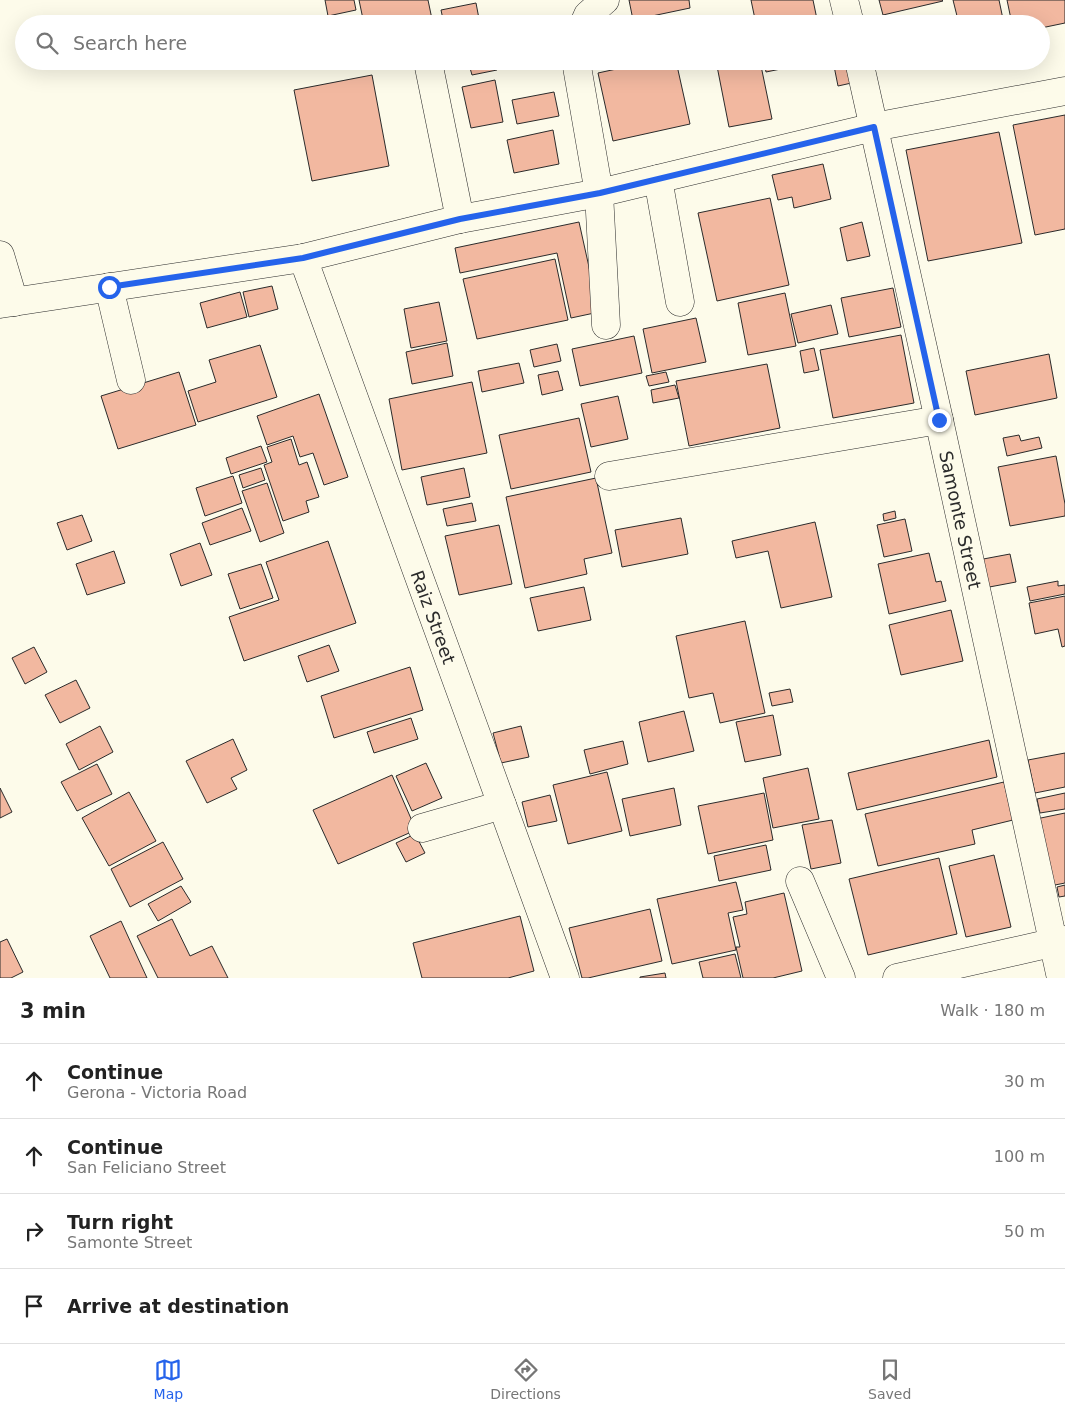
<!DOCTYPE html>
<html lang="en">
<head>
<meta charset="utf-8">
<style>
  :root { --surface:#fff; --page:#f6f6f6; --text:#222; --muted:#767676; --line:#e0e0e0; --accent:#2563eb }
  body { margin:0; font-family:"DejaVu Sans",sans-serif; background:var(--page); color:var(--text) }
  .stop { position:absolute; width:15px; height:15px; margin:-11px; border:4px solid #2563eb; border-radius:50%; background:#fff }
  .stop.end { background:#2563eb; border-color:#fff; box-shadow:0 1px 5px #0008 }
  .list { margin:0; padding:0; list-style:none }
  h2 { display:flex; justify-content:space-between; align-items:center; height:65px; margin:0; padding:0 20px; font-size:21px }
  h2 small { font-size:16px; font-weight:400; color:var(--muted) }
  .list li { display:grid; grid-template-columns:32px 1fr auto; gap:15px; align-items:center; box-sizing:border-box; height:75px; padding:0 20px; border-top:1px solid var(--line) }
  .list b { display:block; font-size:19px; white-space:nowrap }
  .list p { margin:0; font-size:16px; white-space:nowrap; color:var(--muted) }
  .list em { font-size:16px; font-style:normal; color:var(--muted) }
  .icon { flex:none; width:28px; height:28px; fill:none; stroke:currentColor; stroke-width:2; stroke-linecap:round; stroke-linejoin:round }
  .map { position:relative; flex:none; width:1065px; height:978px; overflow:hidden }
  .search { position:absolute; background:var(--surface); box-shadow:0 5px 20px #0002; left:15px; right:15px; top:15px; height:55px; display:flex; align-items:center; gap:12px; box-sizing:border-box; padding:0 18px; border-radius:28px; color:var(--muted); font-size:19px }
  .sheet { height:365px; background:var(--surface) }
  nav { display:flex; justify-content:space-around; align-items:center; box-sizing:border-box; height:70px; border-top:1px solid var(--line); background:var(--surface); font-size:14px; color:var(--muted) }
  nav a { display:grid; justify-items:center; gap:2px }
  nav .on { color:var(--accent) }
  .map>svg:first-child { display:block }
</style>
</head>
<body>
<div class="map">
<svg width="1065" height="978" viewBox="0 0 1065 978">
  <rect width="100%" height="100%" fill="#fdfbea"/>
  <g fill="#f2b8a0" stroke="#2b2b2b">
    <polygon points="325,0 354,0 356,10 328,16"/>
    <polygon points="359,0 428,0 433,24 364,24"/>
    <polygon points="629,0 689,0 690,8 633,20"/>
    <polygon points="751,0 813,0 818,24 756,24"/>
    <polygon points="879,0 942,0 943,1 883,15"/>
    <polygon points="953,0 999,0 1004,24 959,24"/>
    <polygon points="1007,0 1065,0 1065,23 1041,28 1041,24 1012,24"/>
    <polygon points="476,3 480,24 444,24 441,10"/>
    <polygon points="468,61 496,61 497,70 472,75"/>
    <polygon points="591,61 628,61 593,69"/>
    <polygon points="653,61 676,61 690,124 613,141 598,73"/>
    <polygon points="716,61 760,61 772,119 729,127"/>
    <polygon points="764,61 820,61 766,72"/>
    <polygon points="833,61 852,61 856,82 838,86"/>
    <polygon points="967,61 1003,61 969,69"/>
    <polygon points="372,75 389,166 312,181 294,90"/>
    <polygon points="495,80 503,122 471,128 462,87"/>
    <polygon points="554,92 559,116 517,124 512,100"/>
    <polygon points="1065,115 1065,229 1035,235 1013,125"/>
    <polygon points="553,130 559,164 514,173 507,140"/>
    <polygon points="999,132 1022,243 928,261 906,150"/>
    <polygon points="823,164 831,199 794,208 792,197 778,200 772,175"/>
    <polygon points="770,198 789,285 717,301 698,213"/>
    <polygon points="579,222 599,312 571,318 557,253 460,273 455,248"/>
    <polygon points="862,222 870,256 847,261 840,228"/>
    <polygon points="555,259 568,320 477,339 463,279"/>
    <polygon points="272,286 278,309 249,317 243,292"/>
    <polygon points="893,288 901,327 849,337 841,298"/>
    <polygon points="240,292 247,317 207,328 200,303"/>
    <polygon points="785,293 796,346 748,355 738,303"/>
    <polygon points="439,302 447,341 411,348 404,309"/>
    <polygon points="831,305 838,334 798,343 791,314"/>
    <polygon points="696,318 706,362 652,373 643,329"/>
    <polygon points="901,335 914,403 833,418 820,350"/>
    <polygon points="634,336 642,373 580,386 572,349"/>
    <polygon points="447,343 453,376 412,384 406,352"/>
    <polygon points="557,344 561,361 534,367 530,350"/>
    <polygon points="260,345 277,397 198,422 188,391 216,382 209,360"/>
    <polygon points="814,348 819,370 804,373 800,351"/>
    <polygon points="1049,354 1057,398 975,415 966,371"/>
    <polygon points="519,363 524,383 482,392 478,371"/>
    <polygon points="767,364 780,428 689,446 676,381"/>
    <polygon points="558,371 563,390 542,395 538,375"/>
    <polygon points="179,372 196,425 118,449 101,396"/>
    <polygon points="666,372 669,382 649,386 646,376"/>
    <polygon points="472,382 487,453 402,470 389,399"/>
    <polygon points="675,385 679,398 653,403 651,390"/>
    <polygon points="319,394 348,477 324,485 313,453 300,457 293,436 267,445 257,416"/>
    <polygon points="618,396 628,439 591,447 581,404"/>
    <polygon points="579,418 591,472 511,489 499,435"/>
    <polygon points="1019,435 1021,441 1039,437 1042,448 1007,456 1003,438"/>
    <polygon points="291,439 299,465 307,462 319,497 306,501 309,512 283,521 264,465 272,462 267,447"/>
    <polygon points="261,446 267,462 231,474 226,458"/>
    <polygon points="1056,456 1065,504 1065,516 1010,526 998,467"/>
    <polygon points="261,468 265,480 243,488 239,475"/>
    <polygon points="464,468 470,497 427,505 421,477"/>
    <polygon points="233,476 242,503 205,516 196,488"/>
    <polygon points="596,478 612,553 584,559 587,574 525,588 506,497"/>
    <polygon points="267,483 284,533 260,542 242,491"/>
    <polygon points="472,503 476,521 447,526 443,509"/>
    <polygon points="242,508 251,531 210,545 202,523"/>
    <polygon points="895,511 896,518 884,521 883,514"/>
    <polygon points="82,515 92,541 67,550 57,523"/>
    <polygon points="681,518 688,554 622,567 615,530"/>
    <polygon points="905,519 912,551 884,557 877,525"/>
    <polygon points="815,522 832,597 781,608 768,551 736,558 732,541"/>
    <polygon points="499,525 512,584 459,595 445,536"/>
    <polygon points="328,541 356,623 244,661 229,617 279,600 266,562"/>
    <polygon points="200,543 212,575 181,586 170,554"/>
    <polygon points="114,551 125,583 87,595 76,564"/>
    <polygon points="929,553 936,582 941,581 946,601 889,614 878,564"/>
    <polygon points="1010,554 1016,582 984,588 978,560"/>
    <polygon points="261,564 273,598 240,609 228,574"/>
    <polygon points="1058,581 1058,586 1065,585 1065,594 1030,601 1027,587"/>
    <polygon points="584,587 591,620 538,631 530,598"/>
    <polygon points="1065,596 1065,646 1062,647 1058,629 1035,634 1029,603"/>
    <polygon points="951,610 963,661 901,675 889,625"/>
    <polygon points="745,621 765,713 720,723 713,693 689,698 676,636"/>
    <polygon points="329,645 339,671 307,682 298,656"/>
    <polygon points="34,647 47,672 25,684 12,658"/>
    <polygon points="410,667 423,710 334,738 321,696"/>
    <polygon points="76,680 90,708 60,723 45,695"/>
    <polygon points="790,689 793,702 772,706 769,693"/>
    <polygon points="684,711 694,751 648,762 639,722"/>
    <polygon points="773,715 781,755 745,762 736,722"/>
    <polygon points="411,718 418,739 374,753 367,732"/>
    <polygon points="100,726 113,752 79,770 66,744"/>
    <polygon points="521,726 529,757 501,763 493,733"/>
    <polygon points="233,739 247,770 231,778 237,789 207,803 186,761"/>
    <polygon points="989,740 997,777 857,810 848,773"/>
    <polygon points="623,741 628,764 590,774 584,750"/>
    <polygon points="1065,753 1065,787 1035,793 1028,760"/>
    <polygon points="426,763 442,798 412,811 396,776"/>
    <polygon points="97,764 112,794 77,811 61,782"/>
    <polygon points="808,768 819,819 773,828 763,778"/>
    <polygon points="607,772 622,831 568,844 553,785"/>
    <polygon points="392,775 416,830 338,864 313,810"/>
    <polygon points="1004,782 1013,820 972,830 975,844 878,866 865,814"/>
    <polygon points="0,788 12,812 0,818"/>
    <polygon points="674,788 681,825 630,836 622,799"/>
    <polygon points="129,792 156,841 109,866 82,818"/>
    <polygon points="764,793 773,840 708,854 698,806"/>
    <polygon points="1065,793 1065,809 1040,813 1037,799"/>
    <polygon points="550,795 557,821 528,827 522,802"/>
    <polygon points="1065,813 1065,883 1050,886 1036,819"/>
    <polygon points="832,820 841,863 811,869 802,825"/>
    <polygon points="415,834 425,853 406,862 396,843"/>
    <polygon points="163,842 183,879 130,907 111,869"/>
    <polygon points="766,845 771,870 719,881 714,856"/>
    <polygon points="994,855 1011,927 966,937 949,866"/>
    <polygon points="939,858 957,934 868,955 849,879"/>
    <polygon points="736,882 743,910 728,913 736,950 672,964 657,899"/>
    <polygon points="1065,885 1065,896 1059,897 1057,887"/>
    <polygon points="181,886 191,902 158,921 148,904"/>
    <polygon points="784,893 802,971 773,978 743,978 736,947 740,947 733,917 747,914 745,902"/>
    <polygon points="650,909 662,961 588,978 582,978 569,928"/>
    <polygon points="520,916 534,971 508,978 422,978 413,943"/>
    <polygon points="172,919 190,956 212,946 228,978 158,978 137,936"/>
    <polygon points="121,921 147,978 110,978 90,936"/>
    <polygon points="7,939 23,972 11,978 0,978 0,942"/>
    <polygon points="735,954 741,978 703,978 699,962"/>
    <polygon points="665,973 666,978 640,978 640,977"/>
  </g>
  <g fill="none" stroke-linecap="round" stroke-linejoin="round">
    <defs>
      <g id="minor">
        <polyline points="844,0 850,24"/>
        <polyline points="584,24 588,15 605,0"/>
        <polyline points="576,61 599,193 606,325"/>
        <path id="s1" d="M859,61L939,420L1061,978"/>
        <polyline points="429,67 460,219"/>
        <polyline points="658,179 680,302"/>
        <polyline points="0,255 14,302"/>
        <path id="s2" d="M303,258L565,978"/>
        <polyline points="109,287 131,380"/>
        <polyline points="609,476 939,420"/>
        <polyline points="422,828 502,805"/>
        <polyline points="800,881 841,978"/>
      </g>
      <g id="major">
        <polyline points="0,304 303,258 460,219 599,193 874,127 1065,91"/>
        <polyline points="897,978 1065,940"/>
      </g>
    </defs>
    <use href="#minor" stroke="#2b2b2b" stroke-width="29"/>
    <use href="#major" stroke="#2b2b2b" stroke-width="29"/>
    <use href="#minor" stroke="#fdfbea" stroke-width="28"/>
    <use href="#major" stroke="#fdfbea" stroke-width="28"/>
  </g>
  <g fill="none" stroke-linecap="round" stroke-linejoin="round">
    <polyline stroke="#2563eb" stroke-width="6" points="109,287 303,258 460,219 600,193 874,127 939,420"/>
  </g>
  <g text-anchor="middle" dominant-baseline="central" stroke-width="4" stroke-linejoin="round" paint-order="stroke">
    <g font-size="18" fill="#2b2b2b" stroke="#fdfbea">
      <text stroke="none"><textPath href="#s1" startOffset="470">Samonte Street</textPath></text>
      <text stroke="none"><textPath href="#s2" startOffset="382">Raiz Street</textPath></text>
    </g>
  </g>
</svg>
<div class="stop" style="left:109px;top:287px"></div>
<div class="stop end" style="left:939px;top:420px"></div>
<div class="search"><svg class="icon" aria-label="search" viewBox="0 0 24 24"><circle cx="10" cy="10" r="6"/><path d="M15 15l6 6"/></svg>Search here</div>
</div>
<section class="sheet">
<h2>3 min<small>Walk · 180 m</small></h2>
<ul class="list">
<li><svg class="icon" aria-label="ahead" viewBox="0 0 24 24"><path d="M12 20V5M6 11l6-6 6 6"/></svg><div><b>Continue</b><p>Gerona - Victoria Road</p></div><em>30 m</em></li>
<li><svg class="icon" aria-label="ahead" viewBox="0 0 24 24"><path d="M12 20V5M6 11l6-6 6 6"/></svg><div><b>Continue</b><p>San Feliciano Street</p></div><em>100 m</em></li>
<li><svg class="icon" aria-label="right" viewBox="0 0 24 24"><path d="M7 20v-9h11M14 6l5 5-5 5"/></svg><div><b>Turn right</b><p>Samonte Street</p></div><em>50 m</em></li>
<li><svg class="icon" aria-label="arrive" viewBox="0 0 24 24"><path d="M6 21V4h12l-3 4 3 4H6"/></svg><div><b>Arrive at destination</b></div></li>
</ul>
</section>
<nav>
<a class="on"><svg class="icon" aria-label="map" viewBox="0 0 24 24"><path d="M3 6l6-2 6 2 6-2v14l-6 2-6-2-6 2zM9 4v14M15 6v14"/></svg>Map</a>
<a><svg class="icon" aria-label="directions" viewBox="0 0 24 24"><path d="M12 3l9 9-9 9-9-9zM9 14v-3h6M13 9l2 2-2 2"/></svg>Directions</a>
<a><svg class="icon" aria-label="saved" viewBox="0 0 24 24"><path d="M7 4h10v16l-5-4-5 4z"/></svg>Saved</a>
</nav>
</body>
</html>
